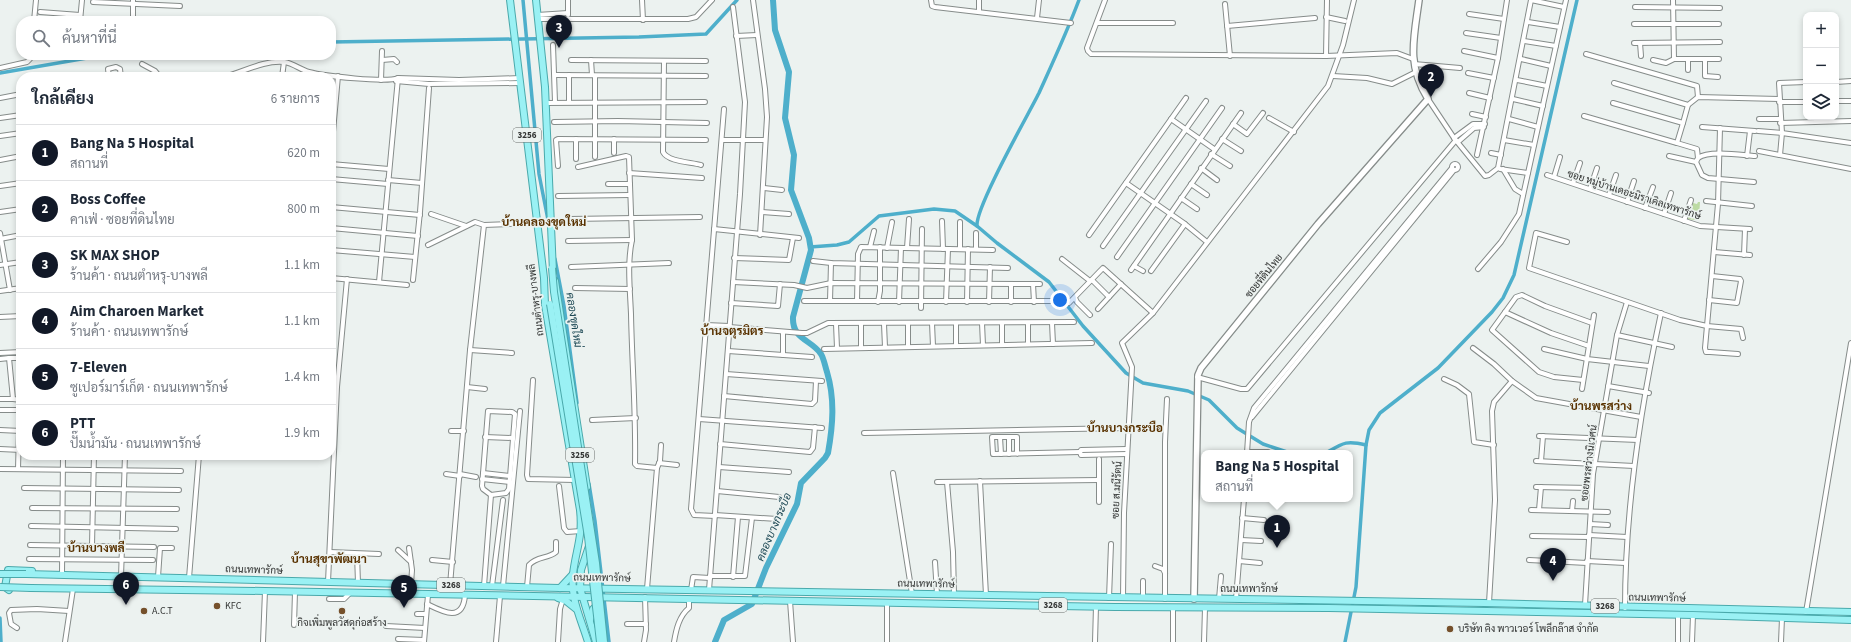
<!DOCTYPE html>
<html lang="th">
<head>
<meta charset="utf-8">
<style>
  :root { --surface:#fff; --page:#f6f6f7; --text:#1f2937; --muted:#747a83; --line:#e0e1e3; --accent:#111827 }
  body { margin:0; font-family:"Source Sans 3",Sarabun,sans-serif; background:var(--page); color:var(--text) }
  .controls { position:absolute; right:12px; top:12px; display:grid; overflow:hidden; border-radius:8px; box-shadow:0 2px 6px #0003 }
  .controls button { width:36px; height:36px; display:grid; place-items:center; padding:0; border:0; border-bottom:1px solid var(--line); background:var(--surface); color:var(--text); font:20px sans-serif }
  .you { position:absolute; left:1060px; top:300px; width:14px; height:14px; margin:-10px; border:3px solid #fff; border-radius:50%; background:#1a73e8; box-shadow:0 0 0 6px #1a73e833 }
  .badge { display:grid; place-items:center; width:26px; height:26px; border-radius:50%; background:var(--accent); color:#fff; font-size:13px; font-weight:700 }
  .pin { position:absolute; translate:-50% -33px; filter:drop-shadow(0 1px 2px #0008) }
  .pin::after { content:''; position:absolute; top:21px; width:14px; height:12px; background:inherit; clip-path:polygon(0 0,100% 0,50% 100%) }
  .popup { position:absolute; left:1201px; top:450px; width:152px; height:52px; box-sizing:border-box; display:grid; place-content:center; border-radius:8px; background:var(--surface); filter:drop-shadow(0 1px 3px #0005); font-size:13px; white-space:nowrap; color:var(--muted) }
  .popup b { font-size:15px; color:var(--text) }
  .popup::after { content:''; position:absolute; left:50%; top:100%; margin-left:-8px; border:8px solid transparent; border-top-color:var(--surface) }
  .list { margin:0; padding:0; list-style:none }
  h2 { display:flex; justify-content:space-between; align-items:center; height:52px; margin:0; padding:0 16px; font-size:17px }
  h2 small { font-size:13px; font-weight:400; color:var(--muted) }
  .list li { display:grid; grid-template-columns:26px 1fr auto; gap:12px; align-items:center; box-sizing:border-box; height:56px; padding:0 16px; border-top:1px solid var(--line) }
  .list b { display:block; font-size:15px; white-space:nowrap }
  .list p { margin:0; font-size:13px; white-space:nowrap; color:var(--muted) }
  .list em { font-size:13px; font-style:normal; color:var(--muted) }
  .icon { flex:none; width:22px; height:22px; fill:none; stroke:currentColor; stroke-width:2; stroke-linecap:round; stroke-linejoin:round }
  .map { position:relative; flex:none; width:1851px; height:642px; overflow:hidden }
  .search { position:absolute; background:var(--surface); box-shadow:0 2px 6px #0003; left:16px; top:16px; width:320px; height:44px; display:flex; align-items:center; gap:10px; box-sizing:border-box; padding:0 14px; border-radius:16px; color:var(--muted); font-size:15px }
  .panel { position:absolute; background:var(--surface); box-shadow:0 2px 6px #0003; left:16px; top:72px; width:320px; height:388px; border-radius:16px }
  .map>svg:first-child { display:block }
</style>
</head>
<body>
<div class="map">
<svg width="1851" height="642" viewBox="0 0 1851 642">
  <rect width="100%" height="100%" fill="#ecf2f0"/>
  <polygon fill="#bddaa4" points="1698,202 1700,202 1699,218 1697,218 1696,220 1687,219 1693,203 1697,204"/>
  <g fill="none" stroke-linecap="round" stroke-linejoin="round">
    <g stroke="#4eafcb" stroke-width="3.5">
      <polyline points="523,0 539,174 549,225"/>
      <path d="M1079,0C1067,32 1053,62 1039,93C1028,115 975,208 977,226L997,243L1049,282L1083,326L1126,373L1143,383L1188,391L1209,400L1237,428L1263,444L1290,453"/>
      <polyline points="331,42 639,37 706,34 737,0"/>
      <polyline points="0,73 87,58 116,55"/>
      <polyline points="810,247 837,245 849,242 879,216 934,209 955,211 977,226"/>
      <polyline points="555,259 564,306 577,403"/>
      <path d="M1326,453C1343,443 1346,440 1366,445"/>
      <polyline points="589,484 595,521 609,642"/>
      <polyline points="0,618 1,642"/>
      <polyline points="1345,642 1356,587 1366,445 1369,430 1380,413 1438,368 1492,312 1503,298 1514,275 1577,0"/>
    </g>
    <path stroke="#4eafcb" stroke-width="6" d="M715,642L724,620L752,604L766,568L797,504L801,483L825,458L828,453C833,425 835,399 827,372C825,366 824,359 821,354C811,339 792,340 793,317L811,250L809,238L791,190L794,155L785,118L789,72L775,30L773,0"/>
    <defs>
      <g id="street">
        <polyline points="133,0 133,21"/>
        <polyline points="568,0 568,15"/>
        <polyline points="642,0 643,20"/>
        <polyline points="753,0 765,89 767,117 760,235"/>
        <polyline points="931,0 932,6 935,7 1071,23"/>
        <polyline points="1105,0 1087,48 1088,51 1091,54 1326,56 1397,53 1413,59"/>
        <polyline points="1531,0 1564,7"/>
        <polyline points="1673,0 1674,59 1719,59"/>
        <polyline points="93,2 180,6"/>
        <polyline points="1225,4 1230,56"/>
        <polyline points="1635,7 1720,8"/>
        <polyline points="979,11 979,0"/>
        <polyline points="40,12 80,15"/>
        <polyline points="1469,14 1504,19"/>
        <polyline points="537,15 568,13"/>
        <polyline points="1326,17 1345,21"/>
        <polyline points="1037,18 1039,0"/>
        <polyline points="538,19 688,19 696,17 712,0"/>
        <polyline points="34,21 36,0"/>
        <polyline points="80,21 82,0"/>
        <polyline points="91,21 98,21"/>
        <polyline points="1528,22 1560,27"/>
        <polyline points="1097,23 1173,23"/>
        <polyline points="1634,24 1719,24"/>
        <polyline points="1227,26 1315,18"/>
        <polyline points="1466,33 1501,38"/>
        <polyline points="736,36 757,35"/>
        <polyline points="1524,41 1556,46"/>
        <polyline points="1634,43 1720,42"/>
        <polyline points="1640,43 1641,56"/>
        <polyline points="553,45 555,102"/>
        <polyline points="1464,51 1498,58"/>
        <polyline points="1586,54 1697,86 1698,97"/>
        <polyline points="1326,56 1327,0"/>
        <polyline points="1521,59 1551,66"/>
        <polyline points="1705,59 1705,76 1718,77"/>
        <polyline points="382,60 394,59 397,62"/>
        <polyline points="571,60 706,61"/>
        <polyline points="591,60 592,75"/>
        <polyline points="1653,60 1666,63 1674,59"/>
        <path d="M664,61L663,152C668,162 691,162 701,165"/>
        <polyline points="142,64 155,71 160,77"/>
        <polyline points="1414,64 1460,68"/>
        <polyline points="0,68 27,62 30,59 30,55"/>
        <polyline points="1688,70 1688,59"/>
        <polyline points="1468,73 1494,78"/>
        <polyline points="555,75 706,76"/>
        <polyline points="595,76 595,157"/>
        <polyline points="1333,76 1367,78 1392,84 1416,72"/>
        <polyline points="109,77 108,69 116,67 120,69 121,77"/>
        <path d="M224,77C243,72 264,60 284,62C293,63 301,70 309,72C323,76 387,83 398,78L459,80L520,78"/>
        <polyline points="282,77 284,62"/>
        <polyline points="381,80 382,51"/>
        <polyline points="1517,80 1547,86"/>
        <polyline points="396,81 429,84 520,83"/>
        <polyline points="1806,82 1779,83 1782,133 1851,143"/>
        <polyline points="1836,82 1851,81"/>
        <polyline points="1614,83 1688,105 1698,97 1779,99"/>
        <polyline points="1469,93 1490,98"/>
        <polyline points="0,98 21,94"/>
        <polyline points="1428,99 1454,138 1485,176 1489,175 1498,168 1531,0"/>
        <polyline points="1513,99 1543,106"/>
        <polyline points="1836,101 1851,101"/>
        <polyline points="569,102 569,75"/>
        <polyline points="1779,102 1806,102"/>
        <polyline points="545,103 705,102"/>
        <polyline points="1613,103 1683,123 1688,105"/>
        <polyline points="1472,114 1486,117"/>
        <polyline points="1584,116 1677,143 1683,123"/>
        <polyline points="0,118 21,115"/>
        <polyline points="1269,118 1294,132"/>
        <polyline points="1171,119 1214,149"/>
        <polyline points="1509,119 1538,127"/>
        <polyline points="1759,119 1780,119"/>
        <polyline points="554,122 618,121 707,123"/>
        <polyline points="1780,123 1851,121"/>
        <polyline points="1233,124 1247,134 1263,113"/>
        <polyline points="1702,127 1755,131"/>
        <polyline points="1720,128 1718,204 1705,348 1706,352 1710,352 1738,354"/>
        <polyline points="1758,131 1782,133 1780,155"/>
        <polyline points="0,136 21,133"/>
        <polyline points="1454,138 1473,124 1485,124"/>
        <polyline points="1222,139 1241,151"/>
        <polyline points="722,140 765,140"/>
        <polyline points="1504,140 1534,145"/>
        <polyline points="1458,142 1474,128 1484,127"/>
        <polyline points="1677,143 1697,149 1698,158"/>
        <polyline points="1759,151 1851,169"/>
        <polyline points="614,153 614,139"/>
        <polyline points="1491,153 1501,155"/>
        <polyline points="331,154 338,76"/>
        <polyline points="1211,154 1230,166"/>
        <polyline points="1477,155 1498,58 1507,0"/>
        <path d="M1669,156L1696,162L1698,158C1709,150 1741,155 1755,156"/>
        <polyline points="1747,156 1750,131"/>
        <polyline points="576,159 576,139"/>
        <polyline points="0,160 21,156"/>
        <polyline points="1696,162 1702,175 1708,178 1754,182"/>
        <circle cx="1455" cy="167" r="3"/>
        <polyline points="331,164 389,169"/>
        <polyline points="558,166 556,140 558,139 706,140"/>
        <path d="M578,167L626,156L629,157L632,240C627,263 630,290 631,314C632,364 636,413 635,464L637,466L657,468L647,589"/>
        <polyline points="1201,168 1217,180"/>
        <polyline points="1500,169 1528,173"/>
        <polyline points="1503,169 1515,189 1523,194"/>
        <polyline points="629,173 702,178"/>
        <polyline points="1547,175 1700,226 1750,229"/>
        <polyline points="1554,177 1560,157"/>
        <polyline points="331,179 388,184"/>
        <polyline points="388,180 422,183"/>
        <polyline points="1126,183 1185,224 1207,242"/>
        <polyline points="1573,183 1580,163"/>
        <polyline points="608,184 630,184"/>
        <polyline points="1191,184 1207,195"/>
        <polyline points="0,186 21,183"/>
        <polyline points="764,188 782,190"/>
        <polyline points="1590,189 1597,168"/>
        <polyline points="1609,195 1616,175"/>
        <polyline points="558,196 630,195"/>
        <polyline points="1181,198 1197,209"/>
        <polyline points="1706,201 1752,206"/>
        <polyline points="1627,202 1634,181"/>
        <polyline points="331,207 420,215"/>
        <polyline points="1645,208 1653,187"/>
        <polyline points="0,212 21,209"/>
        <polyline points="762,212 789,214"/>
        <polyline points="431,214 466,226"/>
        <polyline points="1664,214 1671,193"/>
        <polyline points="570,219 700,217"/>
        <polyline points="942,221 943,249"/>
        <polyline points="1684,221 1691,200"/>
        <polyline points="331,228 418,236"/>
        <polyline points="714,229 799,238"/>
        <polyline points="0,233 10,290"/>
        <polyline points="976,233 976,249"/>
        <polyline points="1089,235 1186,98"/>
        <polyline points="0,239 21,235"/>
        <polyline points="568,241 632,240"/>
        <polyline points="1567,242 1536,233 1529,268 1680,320 1707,326 1741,329 1743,338"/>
        <polyline points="428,245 475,222 484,225"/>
        <polyline points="1103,246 1206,101"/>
        <polyline points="870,247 874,231"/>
        <polyline points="887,248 892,222"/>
        <polyline points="907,248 909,219"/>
        <polyline points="960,249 960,222"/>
        <polyline points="331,250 415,257"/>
        <polyline points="1714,252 1750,255"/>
        <polyline points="1744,255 1745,229"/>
        <polyline points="1117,257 1222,108"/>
        <polyline points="734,258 789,260 793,238"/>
        <polyline points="1062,259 1090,281"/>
        <polyline points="813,261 831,263 1008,268"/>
        <polyline points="0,265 21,262"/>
        <polyline points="1134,266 1143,271"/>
        <polyline points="571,267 669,263"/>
        <polyline points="1478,269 1501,242 1519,214 1566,0"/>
        <polyline points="1131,270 1241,113"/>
        <polyline points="1151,271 1185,224"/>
        <polyline points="331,278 407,285"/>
        <polyline points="413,280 420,212 429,88"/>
        <polyline points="1092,280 1109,297"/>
        <polyline points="379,282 398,78"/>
        <polyline points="733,282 794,285 807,288 831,283 1040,284"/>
        <polyline points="1011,284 1011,302"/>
        <polyline points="1033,284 1034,302"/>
        <polyline points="575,288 630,289"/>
        <polyline points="0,291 21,288"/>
        <polyline points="1075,298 1077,302 1090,315"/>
        <polyline points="1709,300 1737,303 1741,281 1740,279 1712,276"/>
        <polyline points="804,301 1059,301"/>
        <polyline points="830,301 831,263"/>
        <polyline points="857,301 858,254 861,247 993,250"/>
        <polyline points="878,302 880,291 880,247"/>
        <polyline points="899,302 901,248"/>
        <polyline points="946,302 948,249"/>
        <polyline points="967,302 968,249"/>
        <polyline points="989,302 990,267"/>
        <polyline points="731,303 778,306 780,284"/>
        <polyline points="1069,303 1103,268 1153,313"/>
        <polyline points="921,308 922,229"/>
        <polyline points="1098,309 1121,284"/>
        <polyline points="1505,312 1551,333 1589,346"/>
        <polyline points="0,317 21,316"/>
        <polyline points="908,323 908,347"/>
        <polyline points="932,323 933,346"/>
        <polyline points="956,323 956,346"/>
        <polyline points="982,323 983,345"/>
        <polyline points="1002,323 1002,345"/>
        <polyline points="1028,323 1028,344"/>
        <polyline points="1052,323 1053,344"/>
        <polyline points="836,324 837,348"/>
        <polyline points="861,324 861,347"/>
        <polyline points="884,324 885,347"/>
        <polyline points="706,325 729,326"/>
        <polyline points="729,327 802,333 807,333 828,323 1074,322"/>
        <polyline points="783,332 783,355"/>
        <polyline points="1617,335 1672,347"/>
        <polyline points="1473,348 1494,364 1512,381 1536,398 1641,417"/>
        <polyline points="824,349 1092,343"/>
        <polyline points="1544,349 1587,359 1649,366"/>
        <polyline points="470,350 512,353"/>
        <polyline points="728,351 812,357"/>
        <polyline points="0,353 21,352"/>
        <polyline points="9,358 21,358"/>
        <polyline points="0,359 9,358 13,399 0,399"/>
        <polyline points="726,374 822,381"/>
        <polyline points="1197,377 1241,389 1247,389 1456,140"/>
        <polyline points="1444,379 1457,385 1469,394 1474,442 1494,445"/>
        <polyline points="533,380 527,475 528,479 575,480"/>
        <polyline points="1583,380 1554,377 1539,372 1492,330 1516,297 1522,295 1545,306 1592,323"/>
        <polyline points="1608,386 1649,393"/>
        <polyline points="467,387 485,389"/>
        <polyline points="1582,389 1594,315"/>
        <polyline points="724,396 812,404 815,401 816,381"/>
        <polyline points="13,399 21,400"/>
        <polyline points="0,410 21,410"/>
        <polygon points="488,411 512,412 515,414 509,489 506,493 491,495 483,489 482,486"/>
        <polyline points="1252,417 1454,170"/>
        <polyline points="699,419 822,428"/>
        <polyline points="592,420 636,418"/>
        <polyline points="0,430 21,431"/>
        <polyline points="451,431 464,431"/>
        <polyline points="864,433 1128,428"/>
        <polyline points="1539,436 1638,440"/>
        <polyline points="485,437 513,438"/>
        <polyline points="1000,437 1001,454"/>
        <polyline points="1009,437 1009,454"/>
        <polyline points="720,444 810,452 813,448 815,427"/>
        <polyline points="0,449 21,450"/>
        <polyline points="1247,452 1268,452"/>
        <polyline points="1247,453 1249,422 1254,408 1452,168"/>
        <polyline points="1017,454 1017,437 992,437 993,454 1080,452"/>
        <polyline points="1127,454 1081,455 1080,452 1081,450 1127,449"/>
        <polyline points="1536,461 1634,466"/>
        <polyline points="1541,461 1543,436"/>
        <polyline points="659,463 677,465"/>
        <polyline points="719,467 789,472"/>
        <polyline points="657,468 660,461 661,445"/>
        <polyline points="0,469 181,471"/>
        <polyline points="18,469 19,431"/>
        <polyline points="483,473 510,476"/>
        <polyline points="893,473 912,594"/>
        <polyline points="446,474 460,476"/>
        <polyline points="460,474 476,477"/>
        <polyline points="482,479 510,482"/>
        <polyline points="980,481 986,595"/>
        <polyline points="937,482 1099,480"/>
        <polyline points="947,482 953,552 954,595"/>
        <polyline points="559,486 564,528 567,532 581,531"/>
        <polyline points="1536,487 1592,488"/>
        <polyline points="24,488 179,490"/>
        <polyline points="717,491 779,497"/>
        <polyline points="1099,502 1099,459"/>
        <polyline points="32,508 177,509"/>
        <polyline points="1531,510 1608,512"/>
        <polyline points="1539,510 1541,487"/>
        <polyline points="1572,511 1573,501"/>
        <polyline points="715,515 777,519"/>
        <polyline points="715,516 694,515 691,509 724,109"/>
        <polyline points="1242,518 1264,520"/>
        <polyline points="1590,524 1608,525"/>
        <polyline points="31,526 176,529"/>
        <polyline points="1589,535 1627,537"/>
        <polyline points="1532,536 1589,537"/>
        <polyline points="1241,540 1261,541"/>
        <polyline points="30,545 154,547"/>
        <polyline points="92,546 94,455"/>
        <polyline points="409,548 412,570 411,584"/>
        <polyline points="398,550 411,562"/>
        <polyline points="330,552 379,554"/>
        <polyline points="357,554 358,583"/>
        <polyline points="29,559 153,560"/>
        <polyline points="432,560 453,562"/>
        <polyline points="1529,560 1587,563"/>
        <polyline points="1239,561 1260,563"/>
        <polyline points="1587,561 1625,563"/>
        <polyline points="935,562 937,594"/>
        <polyline points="1155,566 1163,569 1165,573"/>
        <polyline points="62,575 63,455"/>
        <polyline points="710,576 745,576 752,518"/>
        <polyline points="121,577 125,455"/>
        <polyline points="158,577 160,548 172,548"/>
        <polyline points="733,577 738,517"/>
        <polyline points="189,578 199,455"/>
        <polyline points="328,582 337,387 347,279"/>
        <polyline points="450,585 470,350 484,225 537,223"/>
        <polyline points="484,586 491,495"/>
        <polyline points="492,586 503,500"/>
        <polyline points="503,586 520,411"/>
        <path d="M527,587L529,565C537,556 548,559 556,552V542"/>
        <polyline points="691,590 693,577 710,578"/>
        <polyline points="709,590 740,194 745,102 733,7"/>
        <polyline points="1109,598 1111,544"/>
        <polyline points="1123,598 1124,513 1132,367 1122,343 1153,313 1328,86 1343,45 1354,0"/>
        <polyline points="1143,598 1143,581"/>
        <polyline points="329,599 344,599 350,593"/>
        <polyline points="1165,599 1165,442 1167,399"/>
        <polyline points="1219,599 1221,576"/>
        <polyline points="1236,599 1244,499"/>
        <polyline points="790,601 793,642"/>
        <polyline points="887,602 887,642"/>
        <polyline points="1489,603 1495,500 1492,411 1494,402 1512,381"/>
        <path d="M427,604C443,612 463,623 465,595"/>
        <polyline points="1585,605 1593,474 1617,335 1627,302"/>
        <path d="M1625,608C1625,508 1640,410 1661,313"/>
        <polyline points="1806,612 1851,343"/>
        <polyline points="417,614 426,614"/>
        <polyline points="627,624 646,624"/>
        <polyline points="294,625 295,592"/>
        <polyline points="386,626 425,628"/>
        <polyline points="17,628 11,624 9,613 11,610 37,609 69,611"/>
        <polyline points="398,639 424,640"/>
        <polyline points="65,642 73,589"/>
        <polyline points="263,642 265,591"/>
        <polyline points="424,642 428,595"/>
        <polyline points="496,642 500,596"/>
        <polyline points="558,642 560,609 563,599"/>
        <polyline points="644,642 646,630 645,597"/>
        <path d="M674,642C676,630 679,616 689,608V599"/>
        <polyline points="1095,642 1096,606"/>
        <polyline points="1173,642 1173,607"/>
        <polyline points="1204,642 1205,608"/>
        <polyline points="1678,642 1678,615"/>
        <polyline points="1692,642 1693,615"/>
        <polyline points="1781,642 1782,618"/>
      </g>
      <path id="secondary" d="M1194,599L1198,375L1201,368L1318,224L1428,99C1406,64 1414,38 1419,0"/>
      <g id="primary">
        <path d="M510,0L544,278L545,305L580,510C583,537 576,549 573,574C570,598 581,619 588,642"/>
        <polyline points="536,0 545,87 553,272"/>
        <polyline points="555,281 587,487"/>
        <polyline points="589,546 581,570 580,588 596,642"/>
        <polyline points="26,574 560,588 1484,603 1851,612"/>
        <polyline points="31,588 265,591 1115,607 1329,608 1693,615 1851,620"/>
        <polyline points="560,588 573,574"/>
        <polyline points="9,590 5,587 8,570 32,571"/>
        <polyline points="558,598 566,601 576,609"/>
        <polyline points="590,620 593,609 599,603"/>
      </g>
    </defs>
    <use href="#street" stroke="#868c8a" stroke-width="6"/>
    <use href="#secondary" stroke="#868c8a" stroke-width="8"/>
    <use href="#primary" stroke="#4aa9ab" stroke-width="8"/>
    <use href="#street" stroke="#fff" stroke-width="4"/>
    <use href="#secondary" stroke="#fff" stroke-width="5.5"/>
    <use href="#primary" stroke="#9af1f4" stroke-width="6"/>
    <defs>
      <g id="primary-bridge">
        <polyline points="552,268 554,292 596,563 604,642"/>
        <polyline points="550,304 588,537 600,642"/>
        <polyline points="0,574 26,574"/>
        <polyline points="0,587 31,588"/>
      </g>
    </defs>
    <use href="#primary-bridge" stroke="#4aa9ab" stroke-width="8" stroke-linecap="butt"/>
    <use href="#primary-bridge" stroke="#9af1f4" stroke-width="6"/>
  </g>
  <g fill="#75502b" stroke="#ecf2f0" stroke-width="1.5">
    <circle cx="217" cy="606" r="4"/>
    <circle cx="144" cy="611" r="4"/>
    <circle cx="342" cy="611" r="4"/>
    <circle cx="1450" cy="629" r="4"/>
  </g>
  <g text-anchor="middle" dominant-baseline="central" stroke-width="3.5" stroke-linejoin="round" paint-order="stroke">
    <g fill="#ecf2f0" stroke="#696c6b" stroke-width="1">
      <rect x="513" y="128" width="28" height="14" rx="3"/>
      <rect x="566" y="448" width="28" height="14" rx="3"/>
      <rect x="437" y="578" width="28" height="14" rx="3"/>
      <rect x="1039" y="598" width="28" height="14" rx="3"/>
      <rect x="1591" y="599" width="28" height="14" rx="3"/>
    </g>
    <g font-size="9" font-weight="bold" fill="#313332">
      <text x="527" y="135">3256</text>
      <text x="580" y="455">3256</text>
      <text x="451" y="585">3268</text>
      <text x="1053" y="605">3268</text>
      <text x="1605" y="606">3268</text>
    </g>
    <g font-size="10" fill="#313332" stroke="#ecf2f0">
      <text transform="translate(1634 195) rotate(18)">ซอย หมู่บ้านเดอะมิราเคิลเทพารักษ์</text>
      <text transform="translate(1264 276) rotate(-51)">ซอยที่ดินไทย</text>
      <text transform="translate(536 300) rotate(-97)">ถนนตำหรุ-บางพลี</text>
      <text transform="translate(1589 463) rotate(-83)">ซอยพรสว่างนิเวศน์</text>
      <text transform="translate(1117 490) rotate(-87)">ซอย ส.มนีรัตน์</text>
      <text transform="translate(254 570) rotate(2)">ถนนเทพารักษ์</text>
      <text transform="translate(602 578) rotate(1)">ถนนเทพารักษ์</text>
      <text transform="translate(926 584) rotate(1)">ถนนเทพารักษ์</text>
      <text x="1249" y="589">ถนนเทพารักษ์</text>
      <text transform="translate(1657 598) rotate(1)">ถนนเทพารักษ์</text>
    </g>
    <g font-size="10" fill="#313332" stroke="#ecf2f0" text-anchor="start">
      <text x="225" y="606">KFC</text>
      <text x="152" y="611">A.C.T</text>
      <text x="342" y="623" text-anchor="middle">กิจเพิ่มพูลวัสดุก่อสร้าง</text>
      <text x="1458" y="629">บริษัท คิง พาวเวอร์ โพลีกล๊าส จำกัด</text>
    </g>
    <g font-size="11" font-style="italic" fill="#1e4955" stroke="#ecf2f0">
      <text transform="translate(574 320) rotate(81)">คลองขุดใหม่</text>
      <text transform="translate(774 527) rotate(-67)">คลองบางกระบือ</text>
    </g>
    <g font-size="12" font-weight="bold" fill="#593201" stroke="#ecf2f0">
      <text x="544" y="222">บ้านคลองขุดใหม่</text>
      <text x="732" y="331">บ้านจตุรมิตร</text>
      <text x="1601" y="406">บ้านพรสว่าง</text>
      <text x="1125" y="428">บ้านบางกระบือ</text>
      <text x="96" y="548">บ้านบางพลี</text>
      <text x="329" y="559">บ้านสุขาพัฒนา</text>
    </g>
  </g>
</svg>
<div class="controls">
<button>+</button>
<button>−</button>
<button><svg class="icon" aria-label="layers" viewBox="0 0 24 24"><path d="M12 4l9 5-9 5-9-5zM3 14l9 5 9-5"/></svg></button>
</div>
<div class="you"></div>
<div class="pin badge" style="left:1277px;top:548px">1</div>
<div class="popup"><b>Bang Na 5 Hospital</b>สถานที่</div>
<div class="pin badge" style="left:1431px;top:97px">2</div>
<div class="pin badge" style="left:559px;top:48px">3</div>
<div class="pin badge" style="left:1553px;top:581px">4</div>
<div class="pin badge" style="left:404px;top:608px">5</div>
<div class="pin badge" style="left:126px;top:605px">6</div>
<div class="search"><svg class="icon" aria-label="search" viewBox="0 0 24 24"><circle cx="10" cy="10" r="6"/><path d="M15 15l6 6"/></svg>ค้นหาที่นี่</div>
<section class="panel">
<h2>ใกล้เคียง<small>6 รายการ</small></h2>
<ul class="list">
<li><span class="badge">1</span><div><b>Bang Na 5 Hospital</b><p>สถานที่</p></div><em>620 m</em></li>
<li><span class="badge">2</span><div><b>Boss Coffee</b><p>คาเฟ่ · ซอยที่ดินไทย</p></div><em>800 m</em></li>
<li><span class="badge">3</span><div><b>SK MAX SHOP</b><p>ร้านค้า · ถนนตำหรุ-บางพลี</p></div><em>1.1 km</em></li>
<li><span class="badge">4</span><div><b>Aim Charoen Market</b><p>ร้านค้า · ถนนเทพารักษ์</p></div><em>1.1 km</em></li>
<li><span class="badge">5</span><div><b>7-Eleven</b><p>ซูเปอร์มาร์เก็ต · ถนนเทพารักษ์</p></div><em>1.4 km</em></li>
<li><span class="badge">6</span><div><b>PTT</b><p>ปั๊มน้ำมัน · ถนนเทพารักษ์</p></div><em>1.9 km</em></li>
</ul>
</section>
</div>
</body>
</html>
